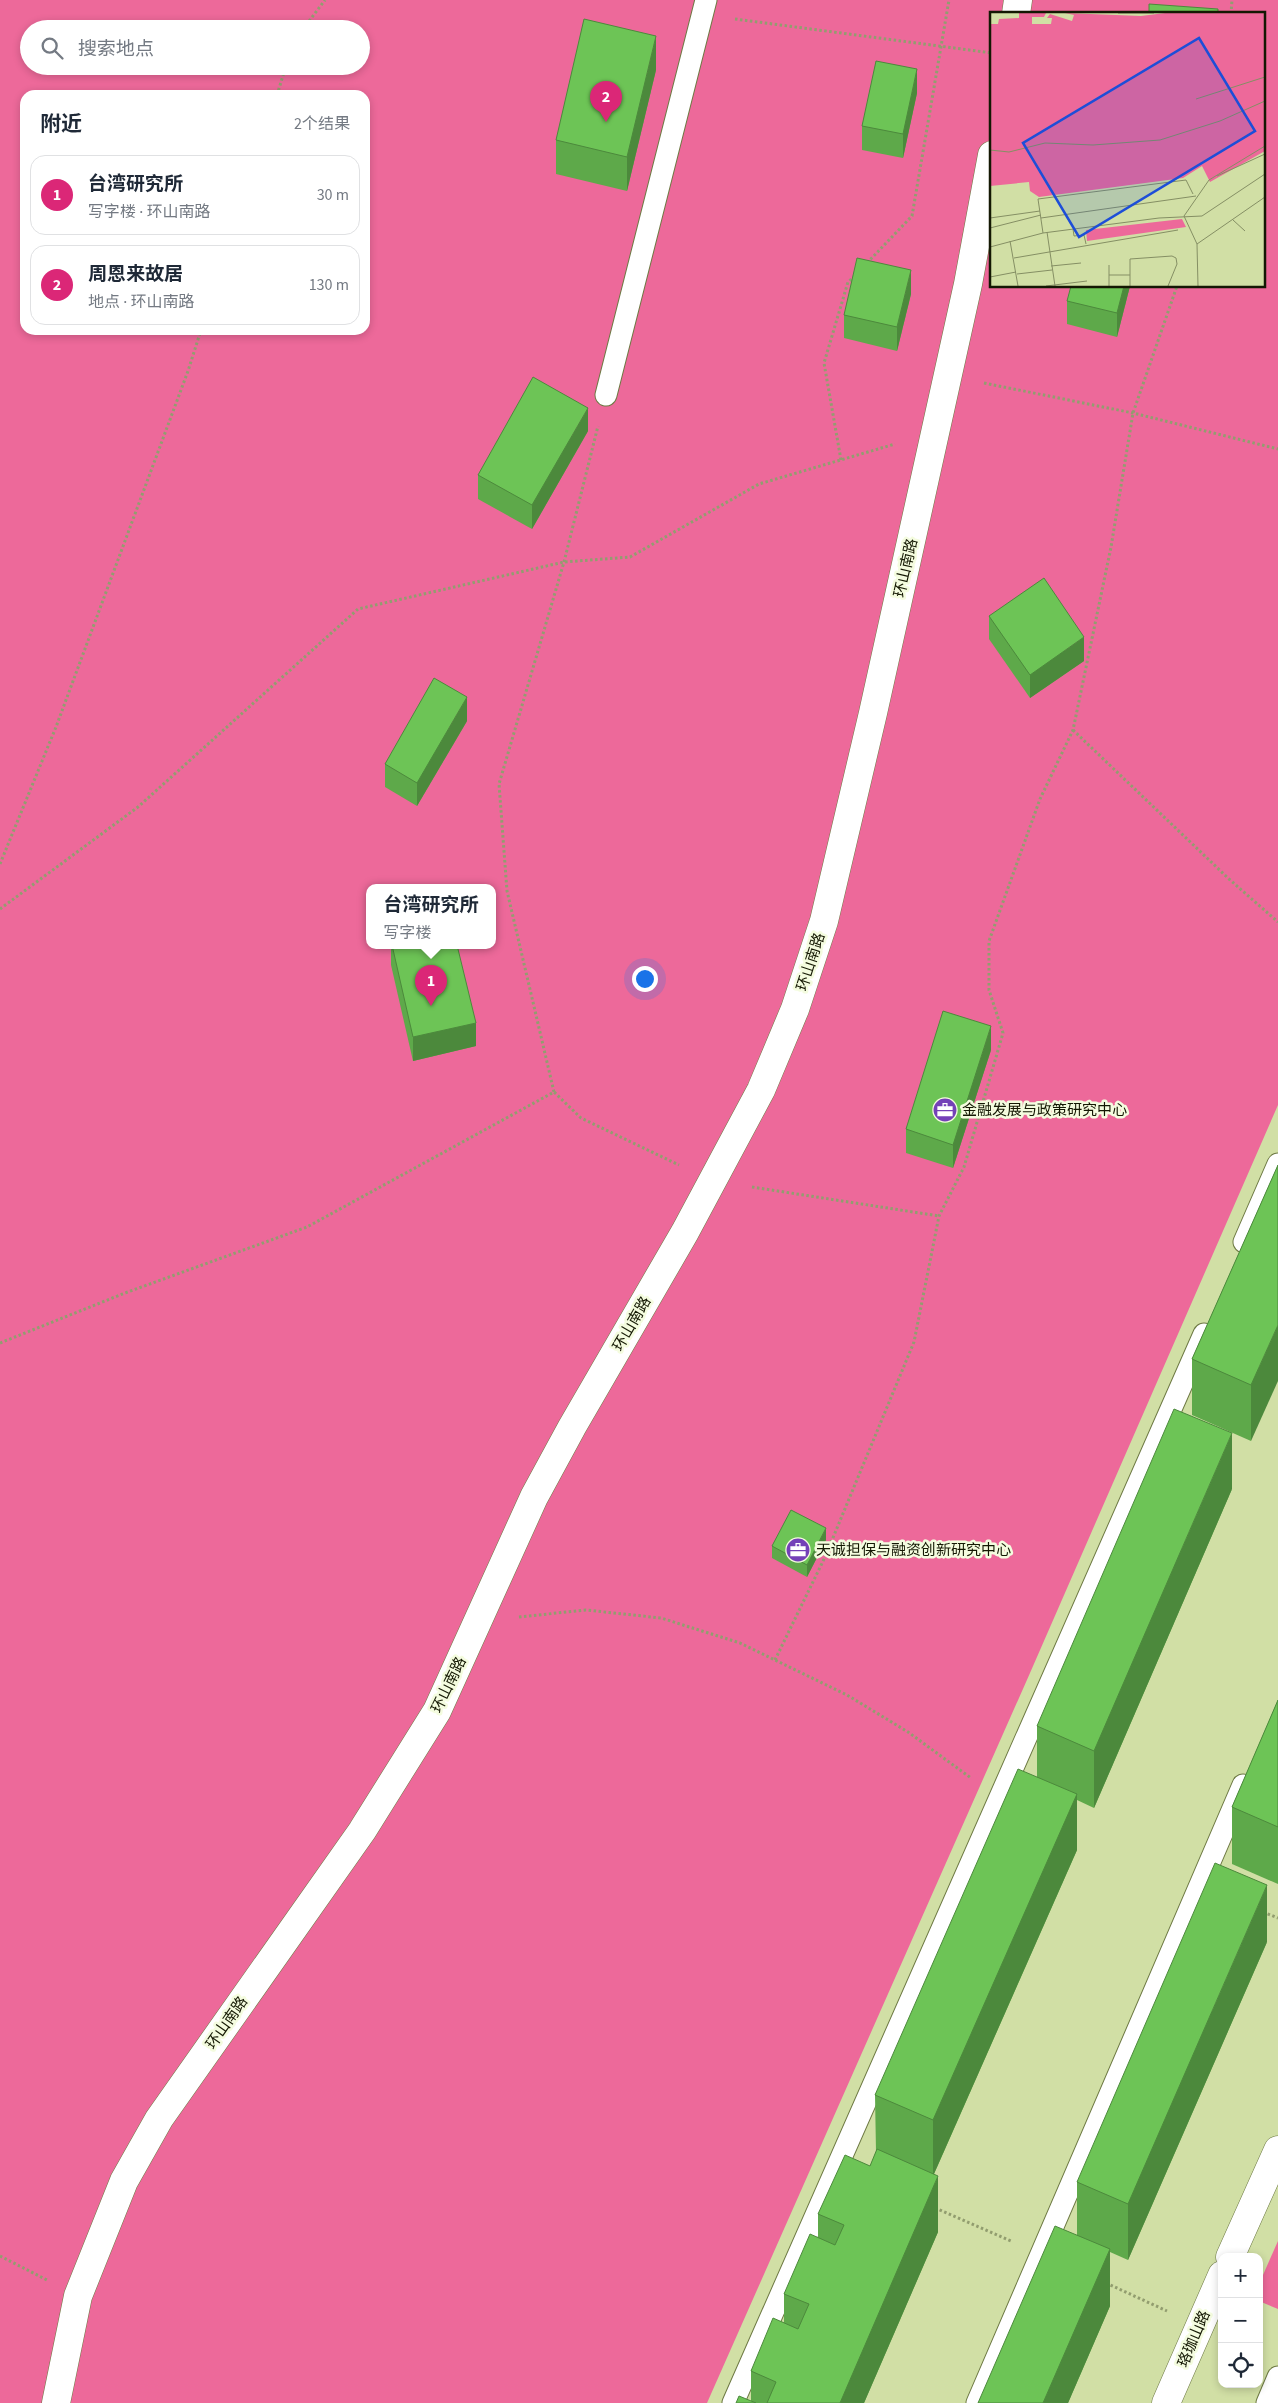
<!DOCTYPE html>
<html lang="zh">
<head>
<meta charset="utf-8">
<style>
  :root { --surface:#fff; --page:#f6f6f7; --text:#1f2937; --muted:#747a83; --line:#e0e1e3; --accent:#db2777 }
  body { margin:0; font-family:"Source Sans 3","Noto Sans SC",sans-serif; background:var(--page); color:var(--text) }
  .controls { position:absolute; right:15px; bottom:15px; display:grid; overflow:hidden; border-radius:10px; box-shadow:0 2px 8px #0003 }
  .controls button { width:45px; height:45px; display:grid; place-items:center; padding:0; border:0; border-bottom:1px solid var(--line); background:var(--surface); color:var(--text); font:25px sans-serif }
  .you { position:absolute; left:644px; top:978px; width:18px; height:18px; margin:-12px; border:4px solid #fff; border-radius:50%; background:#1a73e8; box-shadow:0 0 0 8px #1a73e833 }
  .badge { display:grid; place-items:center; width:32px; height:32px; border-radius:50%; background:var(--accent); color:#fff; font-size:16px; font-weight:700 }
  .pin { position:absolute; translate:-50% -41px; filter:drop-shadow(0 1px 2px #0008) }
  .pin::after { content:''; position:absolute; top:26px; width:18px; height:15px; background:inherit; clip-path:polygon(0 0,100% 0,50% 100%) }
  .popup { position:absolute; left:366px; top:884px; width:130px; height:65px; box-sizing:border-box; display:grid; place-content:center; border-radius:10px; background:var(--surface); filter:drop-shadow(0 1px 4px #0005); font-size:16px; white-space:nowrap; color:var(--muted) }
  .popup b { font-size:19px; color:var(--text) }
  .popup::after { content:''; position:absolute; left:50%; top:100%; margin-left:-10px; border:10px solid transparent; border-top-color:var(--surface) }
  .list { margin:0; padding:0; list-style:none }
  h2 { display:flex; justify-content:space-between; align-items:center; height:65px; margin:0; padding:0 20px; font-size:21px }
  h2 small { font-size:16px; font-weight:400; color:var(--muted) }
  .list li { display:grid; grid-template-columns:32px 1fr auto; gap:15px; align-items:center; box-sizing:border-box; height:80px; margin:0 10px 10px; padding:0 10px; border:1px solid var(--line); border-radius:15px }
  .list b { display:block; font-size:19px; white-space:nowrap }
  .list p { margin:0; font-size:16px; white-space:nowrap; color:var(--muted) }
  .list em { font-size:16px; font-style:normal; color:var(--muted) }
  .icon { flex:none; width:28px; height:28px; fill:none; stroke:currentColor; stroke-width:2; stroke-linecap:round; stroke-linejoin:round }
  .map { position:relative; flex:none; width:1278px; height:2403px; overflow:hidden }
  .search { position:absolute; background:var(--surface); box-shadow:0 2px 8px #0003; left:20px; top:20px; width:350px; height:55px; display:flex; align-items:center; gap:12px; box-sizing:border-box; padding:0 18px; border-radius:28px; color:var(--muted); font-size:19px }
  .panel { position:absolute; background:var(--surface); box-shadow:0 2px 8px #0003; left:20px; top:90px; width:350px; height:245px; border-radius:15px }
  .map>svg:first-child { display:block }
</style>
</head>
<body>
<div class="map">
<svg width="1278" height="2403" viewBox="0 0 1278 2403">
  <rect width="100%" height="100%" fill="#d1dfa5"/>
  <g fill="#ed699a" fill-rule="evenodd">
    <path d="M0,0H1278V1105L1030,1673L707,2403H0ZM992,14H1264V286H992ZM29,29H361V66H29ZM25,95H365V330H25ZM370,887H492V945H370Z"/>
    <polygon points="1278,2241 1278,2309 1259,2301 1259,2284"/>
  </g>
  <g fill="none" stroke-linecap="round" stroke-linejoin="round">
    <defs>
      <g id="lane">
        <polyline points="606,395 706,0"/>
        <polyline points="1244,1242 1278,1164"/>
        <polyline points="733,2403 1204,1334"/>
        <polyline points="977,2403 1243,1785"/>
        <polyline points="1267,2403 1278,2377"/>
      </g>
      <g id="street">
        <polyline points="1016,14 1018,0"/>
        <polyline points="1230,2257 1278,2150"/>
        <polyline points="56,2403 78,2296 124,2181 159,2119 362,1831 437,1711 534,1497 572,1427 685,1232 761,1090 795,1009 824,921 873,713 968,284 992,155"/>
        <polyline points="1166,2403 1222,2275"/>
      </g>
    </defs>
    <use href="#lane" stroke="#6d7943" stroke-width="23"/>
    <use href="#street" stroke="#6d7943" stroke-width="29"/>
    <g stroke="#929d6f" stroke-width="3" stroke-dasharray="2.5 2.5" stroke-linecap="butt">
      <polyline points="1231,14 1232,0"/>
      <polyline points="735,19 992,53"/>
      <polyline points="303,29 325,0"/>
      <polyline points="277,95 286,66"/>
      <polyline points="867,263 912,216 949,0"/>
      <polyline points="984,383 1133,413 1278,449"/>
      <polyline points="841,460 824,363 848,282 856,275"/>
      <polyline points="1073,730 1229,879 1278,922"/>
      <polyline points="0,864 56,727 188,371 201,330"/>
      <polyline points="0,909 138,807 358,609 564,562 630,557 759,484 895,444"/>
      <polyline points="554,1092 507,891 499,784 564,562 598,426"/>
      <polyline points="752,1187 939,1216"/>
      <polyline points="0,1343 125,1293 307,1227 554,1092 581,1118 679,1165"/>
      <polyline points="519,1617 586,1610 661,1618 740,1643 847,1695 908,1732 971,1778"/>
      <polyline points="775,1660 825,1557 914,1342 939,1216 964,1167 1003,1033 989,990 989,941 1040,799 1073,730 1111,547 1133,413 1177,286"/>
      <polyline points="1263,1912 1278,1918"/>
      <polyline points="935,2208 1011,2241"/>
      <polyline points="0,2256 47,2280"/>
      <polyline points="1106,2283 1167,2311"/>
    </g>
    <use href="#lane" stroke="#fff" stroke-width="21"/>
    <use href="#street" stroke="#fff" stroke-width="28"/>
  </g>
  <g fill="#5ea94a">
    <polygon points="656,70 627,191 556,174 556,140"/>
    <polygon points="917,93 903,158 862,150 862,126"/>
    <polygon points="1130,286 1117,337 1067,324 1067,301"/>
    <polygon points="911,294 897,351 844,338 844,315"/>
    <polygon points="588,431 532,529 478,499 478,475"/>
    <polygon points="989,616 1084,661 1030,698 989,639"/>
    <polygon points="467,721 417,806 385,787 385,764"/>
    <polygon points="391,945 457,945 476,1046 413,1061 391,965"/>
    <polygon points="991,1050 953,1168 906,1153 906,1129"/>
    <polygon points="1278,1165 1251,1441 1192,1415 1192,1359"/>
    <polygon points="1232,1489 1094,1808 1077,1800 1077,1850 934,2174 938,2232 864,2403 736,2403 751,2401 751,2371 784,2323 784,2294 818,2238 818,2214 870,2166 876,2152 875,2095 1037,1777 1037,1726"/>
    <polygon points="826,1540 807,1577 772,1558 772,1546"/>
    <polygon points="1278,1700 1278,1884 1232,1864 1232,1807"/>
    <polygon points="1267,1942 1128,2260 1110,2252 1110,2306 1068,2403 978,2403 1077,2235 1077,2182"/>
  </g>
  <g fill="#4c893c">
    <polygon points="656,36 656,70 627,191 627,157"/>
    <polygon points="917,69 917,93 903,158 903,134"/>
    <polygon points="911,270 911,294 897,351 897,327"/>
    <polygon points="1124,286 1130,286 1117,337 1117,313"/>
    <polygon points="588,408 588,431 532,529 532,505"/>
    <polygon points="1084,637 1084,661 1030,698 1030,675"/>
    <polygon points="467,697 467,721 417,806 417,783"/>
    <polygon points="476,1023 476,1046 413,1061 413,1037"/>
    <polygon points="991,1026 991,1050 953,1168 953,1145"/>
    <polygon points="1278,1325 1278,1381 1251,1441 1251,1385"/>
    <polygon points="1232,1433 1232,1489 1094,1808 1094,1751"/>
    <polygon points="826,1528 826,1540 807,1577 807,1565"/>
    <polygon points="1077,1794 1077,1850 933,2176 933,2120"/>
    <polygon points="1267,1885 1267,1942 1128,2260 1128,2204"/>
    <polygon points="938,2176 938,2232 864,2403 840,2403"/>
    <polygon points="1110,2249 1110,2306 1068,2403 1043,2403"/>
  </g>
  <g fill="#6dc456" stroke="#4c893c">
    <polygon points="1149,4 1218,9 1218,14 1149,14"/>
    <polygon points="584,19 656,36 627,157 556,140"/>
    <polygon points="876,61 917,69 903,134 862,126"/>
    <polygon points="857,258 911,270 897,327 844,315"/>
    <polygon points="1071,286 1124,286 1117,313 1067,301"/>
    <polygon points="533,377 588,408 532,505 478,475"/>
    <polygon points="1044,578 1084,637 1030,675 989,616"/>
    <polygon points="434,678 467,697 417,783 385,764"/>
    <polygon points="392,945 457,945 476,1023 413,1037"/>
    <polygon points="943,1011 991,1026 953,1145 906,1129"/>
    <polygon points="1278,1165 1278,1325 1251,1385 1192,1359"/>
    <polygon points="1174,1409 1232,1433 1094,1751 1037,1726"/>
    <polygon points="791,1510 826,1528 807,1565 772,1546"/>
    <polygon points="1278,1700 1278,1827 1232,1807"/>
    <polygon points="1018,1769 1077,1794 933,2120 875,2095"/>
    <polygon points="1215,1863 1267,1885 1128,2204 1077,2182"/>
    <polygon points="877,2149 938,2176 840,2403 767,2403 776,2382 751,2371 773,2318 798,2329 809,2304 784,2294 810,2234 835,2245 844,2225 818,2214 845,2155 870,2166"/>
    <polygon points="1055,2226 1110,2249 1043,2403 978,2403"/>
    <polygon points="739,2396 756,2403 736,2403"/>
  </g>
  <defs>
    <symbol id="office-disc" viewBox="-11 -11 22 22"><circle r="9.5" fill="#7441b8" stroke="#f4fcdf"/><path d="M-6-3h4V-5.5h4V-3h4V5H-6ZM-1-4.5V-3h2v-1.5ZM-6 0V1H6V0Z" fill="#fff"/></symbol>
  </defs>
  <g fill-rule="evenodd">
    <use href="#office-disc" x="931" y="1096" width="28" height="28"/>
    <use href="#office-disc" x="784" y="1536" width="28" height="28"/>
  </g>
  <g text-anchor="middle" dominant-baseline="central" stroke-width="5" stroke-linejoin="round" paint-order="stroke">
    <g font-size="15" fill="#141803" stroke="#f4fcdf">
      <text transform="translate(906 568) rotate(-77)">环山南路</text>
      <text transform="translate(811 962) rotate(-72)">环山南路</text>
      <text transform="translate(632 1324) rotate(-60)">环山南路</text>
      <text transform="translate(449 1685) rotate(-64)">环山南路</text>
      <text transform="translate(227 2023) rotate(-55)">环山南路</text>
      <text transform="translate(1194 2339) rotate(-67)">珞珈山路</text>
    </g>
    <g font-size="15" fill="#141803" stroke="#f4fcdf" text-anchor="start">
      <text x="962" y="1110">金融发展与政策研究中心</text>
      <text x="816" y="1550">天诚担保与融资创新研究中心</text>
    </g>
  </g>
  <g transform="translate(990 12)">
    <rect width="275" height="275" fill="#d1dfa5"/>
    <path d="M29,1H56L54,5H42V12H61L62,6H57L60,2L82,9L84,3L75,1L151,4L175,1H275V139L220,170L212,154L193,166L49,185L40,179L39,170L0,174V12H8L9,7L29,6ZM192,207L196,215L97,229L96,218Z" fill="#ed699a"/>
    <path fill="none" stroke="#858f64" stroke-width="1" d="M128,1H164M206,87L275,65M0,138L19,140L55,131L103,133L170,128L230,109L275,89M227,164L275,142M194,204L219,168L275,134M194,204L207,232M0,206L50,199M51,206L206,184M243,208L255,219M0,216L51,203M83,217L84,224L94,223L96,232M57,220L65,274M53,221L48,187L196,168L203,182M20,229L28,274M0,235L53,221L169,206L212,204L275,162M24,246L188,218M119,253V274M61,254L91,251M27,262L62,258M119,263H140M0,265L26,260M56,274L97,269M140,274V247L182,244L186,246L187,252L178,274M208,274L207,232L275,185"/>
    <path fill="#1d4ed8" fill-opacity="0.15" stroke="#1d4ed8" stroke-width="2.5" d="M209,26L265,119L89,225L33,131Z"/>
    <rect width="275" height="275" fill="none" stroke="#141803" stroke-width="2.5"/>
  </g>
</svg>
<div class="controls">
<button>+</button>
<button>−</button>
<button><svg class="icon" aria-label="locate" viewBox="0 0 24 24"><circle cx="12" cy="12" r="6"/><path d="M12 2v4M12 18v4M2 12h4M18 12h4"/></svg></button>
</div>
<div class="you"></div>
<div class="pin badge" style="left:431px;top:1006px">1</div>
<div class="popup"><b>台湾研究所</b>写字楼</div>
<div class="pin badge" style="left:606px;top:122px">2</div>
<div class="search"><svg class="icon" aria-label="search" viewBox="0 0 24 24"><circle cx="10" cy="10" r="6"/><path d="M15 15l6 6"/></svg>搜索地点</div>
<section class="panel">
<h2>附近<small>2个结果</small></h2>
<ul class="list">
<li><span class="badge">1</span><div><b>台湾研究所</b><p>写字楼 · 环山南路</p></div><em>30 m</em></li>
<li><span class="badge">2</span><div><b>周恩来故居</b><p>地点 · 环山南路</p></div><em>130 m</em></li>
</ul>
</section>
</div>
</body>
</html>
